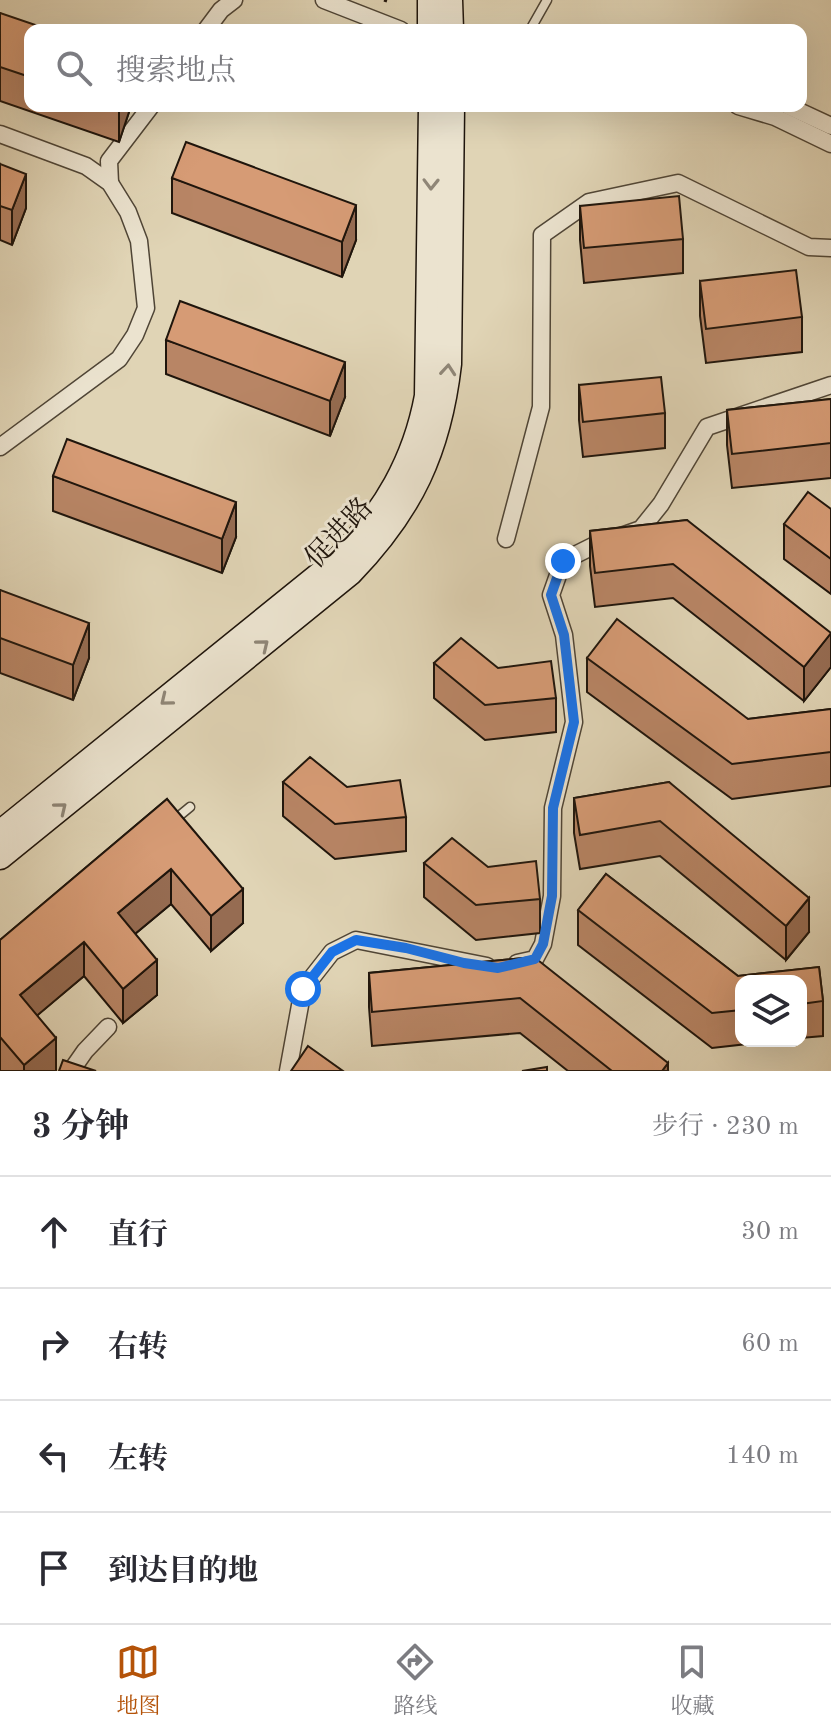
<!DOCTYPE html>
<html lang="zh">
<head>
<meta charset="utf-8">
<style>
  :root { --surface:#fff; --page:#f2f2f3; --text:#2b2b33; --muted:#7c7c81; --line:#e1e1e2; --accent:#b45309 }
  body { margin:0; font-family:"Old Standard TT","Noto Serif SC",serif; background:var(--page); color:var(--text) }
  .controls { position:absolute; right:24px; bottom:24px; display:grid; overflow:hidden; border-radius:16px; box-shadow:0 8px 32px #0002 }
  .controls button { width:72px; height:72px; display:grid; place-items:center; padding:0; border:0; border-bottom:2px solid var(--line); background:var(--surface); color:var(--text); font:40px sans-serif }
  .stop { position:absolute; width:24px; height:24px; margin:-18px; border:6px solid #1a73e8; border-radius:50%; background:#fff }
  .stop.end { background:#1a73e8; border-color:#fff; box-shadow:0 2px 8px #0008 }
  .list { margin:0; padding:0; list-style:none }
  h2 { display:flex; justify-content:space-between; align-items:center; height:104px; margin:0; padding:0 32px; font-size:34px }
  h2 small { font-size:26px; font-weight:400; color:var(--muted) }
  .list li { display:grid; grid-template-columns:52px 1fr auto; gap:24px; align-items:center; box-sizing:border-box; height:112px; padding:0 32px; border-top:2px solid var(--line) }
  .list b { display:block; font-size:30px; white-space:nowrap }
  .list em { font-size:26px; font-style:normal; color:var(--muted) }
  .icon { flex:none; width:44px; height:44px; fill:none; stroke:currentColor; stroke-width:2; stroke-linecap:round; stroke-linejoin:round }
  .map { position:relative; flex:none; width:831px; height:1071px; overflow:hidden }
  .search { position:absolute; background:var(--surface); box-shadow:0 8px 32px #0002; left:24px; right:24px; top:24px; height:88px; display:flex; align-items:center; gap:20px; box-sizing:border-box; padding:0 28px; border-radius:16px; color:var(--muted); font-size:30px }
  .sheet { height:552px; background:var(--surface) }
  nav { display:flex; justify-content:space-around; align-items:center; box-sizing:border-box; height:112px; border-top:2px solid var(--line); background:var(--surface); font-size:22px; color:var(--muted) }
  nav a { display:grid; justify-items:center; gap:4px }
  nav .on { color:var(--accent) }
  .map>svg:first-child { display:block }
</style>
</head>
<body>
<div class="map">
<svg width="831" height="1071" viewBox="0 0 831 1071">
  <rect width="100%" height="100%" fill="#e0d4b5"/>
  <filter id="stains"><feTurbulence type="fractalNoise" baseFrequency=".0025" numOctaves="4"/><feColorMatrix values="0 0 0 0 .2 0 0 0 0 .09 0 0 0 0 .02 0 0 0 .5 -.17"/></filter>
  <radialGradient id="worn" r=".72"><stop offset=".6" stop-color="#630" stop-opacity="0"/><stop offset="1" stop-color="#630" stop-opacity=".3"/></radialGradient>
  <g fill="none" stroke-linecap="round" stroke-linejoin="round">
    <defs>
      <g id="lane">
        <polyline points="530,30 547,0"/>
        <polyline points="173,821 190,807"/>
      </g>
      <g id="street">
        <polyline points="324,0 401,30"/>
        <polyline points="206,30 221,10 234,0"/>
        <polyline points="738,106 775,117 831,144"/>
        <polyline points="788,106 831,126"/>
        <polyline points="0,134 86,166 110,183 128,212 139,241 146,308 135,335 119,359 0,447"/>
        <polyline points="110,183 109,161 151,106"/>
        <polyline points="506,539 541,407 542,235 589,202 678,183 809,247 831,248"/>
        <polyline points="517,963 535,959 543,944 552,896 553,808 574,722 564,635 551,595 563,561 593,546 641,529 661,504 707,427 831,385"/>
        <polyline points="71,1071 85,1051 108,1027"/>
        <polyline points="288,1071 303,989 332,952 356,940 487,966"/>
      </g>
      <g id="secondary">
        <polyline points="430,0 430,30"/>
        <polyline points="450,0 451,30"/>
        <path d="M0,833L339,559C385,512 415,461 427,396L431,106"/>
        <path d="M0,857L350,573C411,510 439,451 449,364L452,106"/>
      </g>
    </defs>
    <use href="#lane" stroke="#4f4536" stroke-width="11"/>
    <use href="#street" stroke="#4f4536" stroke-width="19"/>
    <use href="#secondary" stroke="#1f150c" stroke-width="27"/>
    <polyline stroke="#1f150c" stroke-width="3" stroke-dasharray="6 4" stroke-linecap="butt" points="384,0 387,1"/>
    <use href="#lane" stroke="#ebe3cf" stroke-width="8"/>
    <use href="#street" stroke="#ebe3cf" stroke-width="16"/>
    <use href="#secondary" stroke="#ebe3cf" stroke-width="24"/>
  </g>
  <g fill="#b88565" stroke="#1f150c" stroke-width="2">
    <polygon points="0,13 30,30 30,106 131,106 119,142 0,101"/>
    <polygon points="0,164 26,208 12,245 0,240"/>
    <polygon points="172,178 356,240 342,277 172,213"/>
    <polygon points="580,206 683,239 683,273 584,283 580,240"/>
    <polygon points="700,281 802,317 802,352 706,363 700,316"/>
    <polygon points="166,340 345,397 330,436 166,374"/>
    <polygon points="579,385 665,413 665,448 583,457 579,420"/>
    <polygon points="831,399 831,478 732,488 727,445 727,410"/>
    <polygon points="53,476 236,537 222,573 53,511"/>
    <polygon points="831,509 831,594 784,559 784,524"/>
    <polygon points="687,520 831,667 804,701 673,598 595,607 590,566 590,531"/>
    <polygon points="0,590 89,658 73,700 0,673"/>
    <polygon points="587,658 748,719 831,709 831,786 732,799 587,692"/>
    <polygon points="434,663 498,668 556,698 556,732 485,740 434,698"/>
    <polygon points="283,782 347,787 406,817 406,851 335,859 283,816"/>
    <polygon points="669,782 809,932 786,960 660,856 580,869 574,833 574,798"/>
    <polygon points="167,799 243,923 211,951 171,904 135,934 157,995 123,1023 84,976 37,1015 56,1071 0,1071 0,940"/>
    <polygon points="424,863 488,867 540,899 540,933 476,940 424,897"/>
    <polygon points="606,874 738,976 819,967 823,1001 823,1036 801,1038 801,981 741,981 741,1041 774,1041 712,1048 578,945 578,910"/>
    <polygon points="534,957 668,1071 568,1071 520,1033 372,1046 369,1007 369,973"/>
  </g>
  <g fill="#966c52" stroke="#1f150c" stroke-width="2">
    <polygon points="120,106 131,106 119,142 119,108"/>
    <polygon points="26,174 26,208 12,245 12,210"/>
    <polygon points="356,205 356,240 342,277 342,242"/>
    <polygon points="345,362 345,397 330,436 330,401"/>
    <polygon points="236,502 236,537 222,573 222,539"/>
    <polygon points="89,623 89,658 73,700 73,665"/>
    <polygon points="831,633 831,667 804,701 804,667"/>
    <polygon points="171,869 171,904 118,948 118,913"/>
    <polygon points="243,889 243,923 211,951 211,916"/>
    <polygon points="809,898 809,932 786,960 786,926"/>
    <polygon points="84,942 84,976 20,1030 20,995"/>
    <polygon points="157,960 157,995 123,1023 123,989"/>
    <polygon points="56,1038 56,1071 24,1071 24,1065"/>
    <polygon points="668,1063 668,1071 662,1071"/>
  </g>
  <g fill="#d69b75" stroke="#1f150c" stroke-width="2">
    <polygon points="0,13 50,30 30,30 30,77 0,67"/>
    <polygon points="186,142 356,205 342,242 172,178"/>
    <polygon points="0,164 26,174 12,210 0,206"/>
    <polygon points="679,196 683,239 584,248 580,206"/>
    <polygon points="796,270 802,317 706,329 700,281"/>
    <polygon points="180,301 345,362 330,401 166,340"/>
    <polygon points="661,377 665,413 583,422 579,385"/>
    <polygon points="831,399 831,443 732,454 727,410"/>
    <polygon points="67,439 236,502 222,539 53,476"/>
    <polygon points="808,492 831,509 831,559 784,524"/>
    <polygon points="687,520 831,633 804,667 673,564 595,573 590,531"/>
    <polygon points="0,590 89,623 73,665 0,638"/>
    <polygon points="617,619 748,719 831,709 831,752 732,764 587,658"/>
    <polygon points="461,638 498,668 551,661 556,698 485,705 434,663"/>
    <polygon points="310,757 347,787 400,780 406,817 335,824 283,782"/>
    <polygon points="669,782 809,898 786,926 660,821 580,835 574,798"/>
    <polygon points="167,799 243,889 211,916 171,869 118,913 157,960 123,989 84,942 20,995 56,1038 24,1065 0,1037 0,940"/>
    <polygon points="452,838 488,867 536,861 540,899 476,905 424,863"/>
    <polygon points="606,874 738,976 819,967 823,1001 801,1004 801,981 741,981 741,1010 712,1013 578,910"/>
    <polygon points="534,957 668,1063 662,1071 612,1071 520,998 372,1012 369,973"/>
    <polygon points="308,1046 343,1071 291,1071"/>
    <polygon points="63,1060 96,1071 59,1071"/>
    <polygon points="547,1067 547,1071 522,1071"/>
  </g>
  <defs><path id="oneway-chevron" d="M-2-3.5L2.5 0L-2 3.5" fill="none" stroke-width="1.6" stroke-linecap="round" stroke-linejoin="round" transform="scale(2)"/></defs>
  <g stroke="#8f8677">
    <use href="#oneway-chevron" transform="translate(431 184) rotate(91)"/>
    <use href="#oneway-chevron" transform="translate(448 370) rotate(-85)"/>
    <use href="#oneway-chevron" transform="translate(263 645) rotate(-39)"/>
    <use href="#oneway-chevron" transform="translate(166 700) rotate(141)"/>
    <use href="#oneway-chevron" transform="translate(61 808) rotate(-39)"/>
  </g>
  <g fill="none" stroke-linecap="round" stroke-linejoin="round">
    <polyline stroke="#1a73e8" stroke-width="10" points="303,989 332,952 356,940 406,948 464,963 498,968 535,959 543,944 552,896 553,808 574,722 564,635 551,595 563,561"/>
  </g>
  <g text-anchor="middle" dominant-baseline="central" stroke-width="6" stroke-linejoin="round" paint-order="stroke">
    <g font-size="28" fill="#1f150c" stroke="#ebe3cf">
      <text transform="translate(340 534) rotate(-47)">促进路</text>
    </g>
  </g>
  <rect width="100%" height="100%" filter="url(#stains)"/>
  <rect width="100%" height="100%" fill="url(#worn)"/>
</svg>
<div class="controls">
<button><svg class="icon" aria-label="layers" viewBox="0 0 24 24"><path d="M12 4l9 5-9 5-9-5zM3 14l9 5 9-5"/></svg></button>
</div>
<div class="stop" style="left:303px;top:989px"></div>
<div class="stop end" style="left:563px;top:561px"></div>
<div class="search"><svg class="icon" aria-label="search" viewBox="0 0 24 24"><circle cx="10" cy="10" r="6"/><path d="M15 15l6 6"/></svg>搜索地点</div>
</div>
<section class="sheet">
<h2>3 分钟<small>步行 · 230 m</small></h2>
<ul class="list">
<li><svg class="icon" aria-label="ahead" viewBox="0 0 24 24"><path d="M12 20V5M6 11l6-6 6 6"/></svg><div><b>直行</b></div><em>30 m</em></li>
<li><svg class="icon" aria-label="right" viewBox="0 0 24 24"><path d="M7 20v-9h11M14 6l5 5-5 5"/></svg><div><b>右转</b></div><em>60 m</em></li>
<li><svg class="icon" aria-label="left" viewBox="0 0 24 24"><path d="M17 20v-9H6M10 6l-5 5 5 5"/></svg><div><b>左转</b></div><em>140 m</em></li>
<li><svg class="icon" aria-label="arrive" viewBox="0 0 24 24"><path d="M6 21V4h12l-3 4 3 4H6"/></svg><div><b>到达目的地</b></div></li>
</ul>
</section>
<nav>
<a class="on"><svg class="icon" aria-label="map" viewBox="0 0 24 24"><path d="M3 6l6-2 6 2 6-2v14l-6 2-6-2-6 2zM9 4v14M15 6v14"/></svg>地图</a>
<a><svg class="icon" aria-label="directions" viewBox="0 0 24 24"><path d="M12 3l9 9-9 9-9-9zM9 14v-3h6M13 9l2 2-2 2"/></svg>路线</a>
<a><svg class="icon" aria-label="saved" viewBox="0 0 24 24"><path d="M7 4h10v16l-5-4-5 4z"/></svg>收藏</a>
</nav>
</body>
</html>
